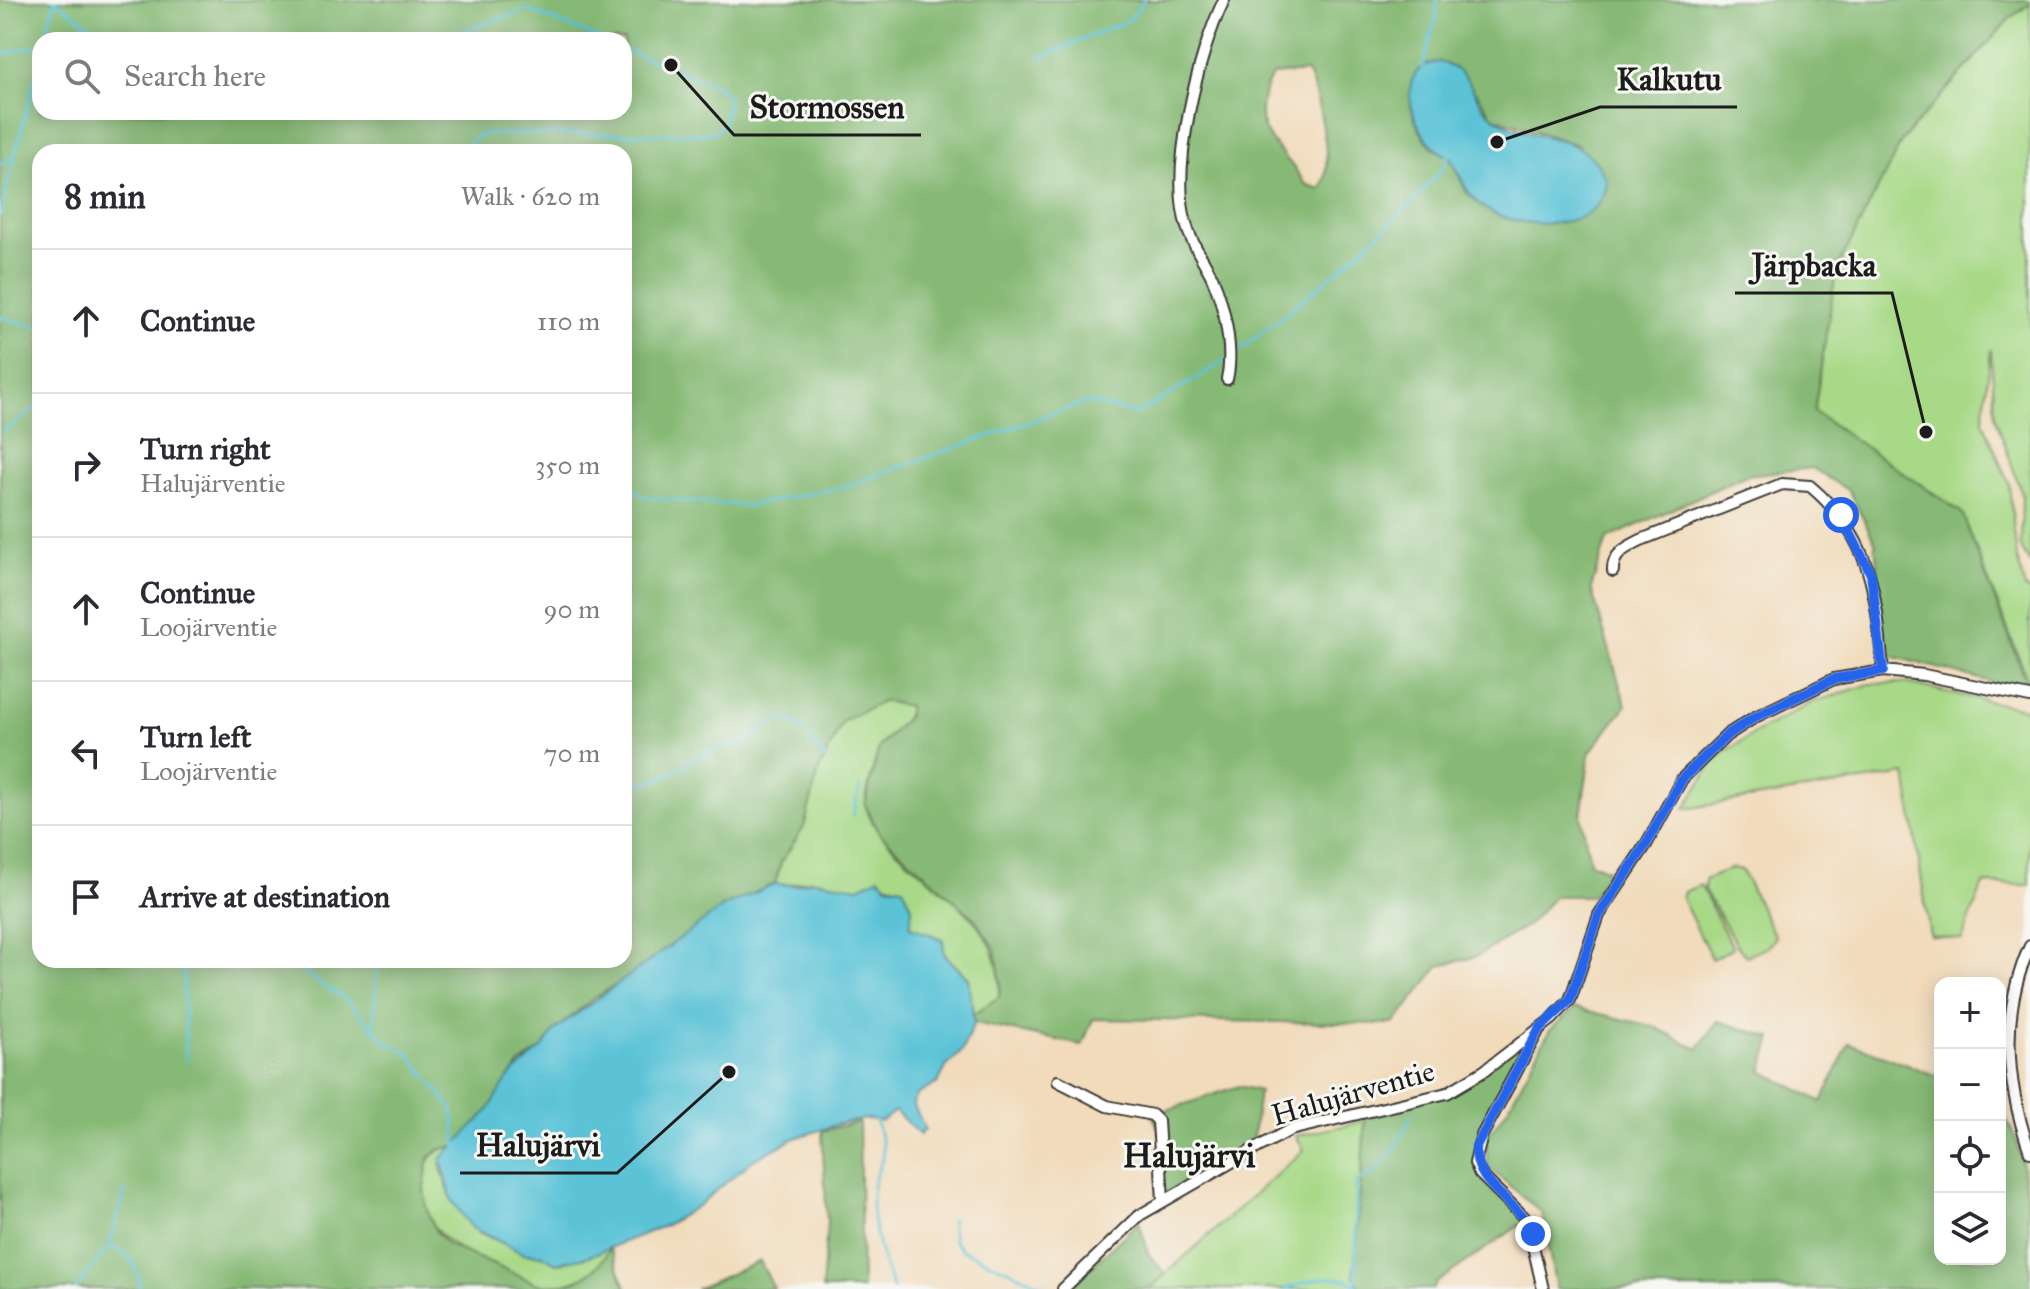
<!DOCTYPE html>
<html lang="en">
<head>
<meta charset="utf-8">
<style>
  :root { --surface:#fff; --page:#f7f7f7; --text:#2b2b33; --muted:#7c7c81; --line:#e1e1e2 }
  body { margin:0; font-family:"IM FELL Great Primer",serif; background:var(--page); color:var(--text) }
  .controls { position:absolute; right:24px; bottom:24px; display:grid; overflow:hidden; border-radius:16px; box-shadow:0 4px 20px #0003 }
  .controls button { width:72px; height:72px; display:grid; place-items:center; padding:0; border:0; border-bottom:2px solid var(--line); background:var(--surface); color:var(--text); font:40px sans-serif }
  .stop { position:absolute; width:24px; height:24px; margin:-18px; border:6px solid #2563eb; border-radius:50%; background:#fff }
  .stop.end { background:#2563eb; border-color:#fff; box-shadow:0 2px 8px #0008 }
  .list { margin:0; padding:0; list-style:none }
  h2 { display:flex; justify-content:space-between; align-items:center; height:104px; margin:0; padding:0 32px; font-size:34px }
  h2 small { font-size:26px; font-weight:400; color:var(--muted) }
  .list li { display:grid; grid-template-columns:52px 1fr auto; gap:24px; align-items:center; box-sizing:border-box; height:144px; padding:0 32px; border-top:2px solid var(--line) }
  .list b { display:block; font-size:30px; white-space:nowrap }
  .list p { margin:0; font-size:26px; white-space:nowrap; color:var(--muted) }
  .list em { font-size:26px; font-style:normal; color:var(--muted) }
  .icon { flex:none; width:44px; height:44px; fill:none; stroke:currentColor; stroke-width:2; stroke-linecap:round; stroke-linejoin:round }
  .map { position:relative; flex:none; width:2030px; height:1289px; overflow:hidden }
  .search { position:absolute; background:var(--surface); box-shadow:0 4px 20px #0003; left:32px; top:32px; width:600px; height:88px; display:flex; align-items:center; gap:20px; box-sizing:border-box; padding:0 28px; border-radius:24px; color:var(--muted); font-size:30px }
  .panel { position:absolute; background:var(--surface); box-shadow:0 4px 20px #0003; left:32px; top:144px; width:600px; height:824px; border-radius:24px }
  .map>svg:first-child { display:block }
</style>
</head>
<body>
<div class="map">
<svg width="2030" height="1289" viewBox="0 0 2030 1289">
  <rect width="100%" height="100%" fill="#f6f6f2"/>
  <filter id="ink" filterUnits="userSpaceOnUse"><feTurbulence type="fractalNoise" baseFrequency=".0125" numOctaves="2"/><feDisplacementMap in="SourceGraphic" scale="16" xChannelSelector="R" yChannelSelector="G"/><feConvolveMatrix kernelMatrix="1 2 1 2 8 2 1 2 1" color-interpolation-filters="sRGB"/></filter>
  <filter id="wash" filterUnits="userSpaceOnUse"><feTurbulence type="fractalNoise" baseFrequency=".006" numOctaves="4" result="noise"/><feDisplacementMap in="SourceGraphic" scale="32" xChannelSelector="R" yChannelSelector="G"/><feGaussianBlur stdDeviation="1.8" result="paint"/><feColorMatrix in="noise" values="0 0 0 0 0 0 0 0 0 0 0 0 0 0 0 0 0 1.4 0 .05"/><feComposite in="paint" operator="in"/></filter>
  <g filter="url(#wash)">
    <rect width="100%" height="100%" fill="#f1dbbb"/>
    <g fill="#a8d987" stroke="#627a52" stroke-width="2">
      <polygon points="2030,4 2030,564 2021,547 2022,494 1995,416 1991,349 1983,421 2009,484 2017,558 2025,588 2030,592 2030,686 1962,513 1814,412 1836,271 1902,140 2011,17"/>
      <polygon points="1905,683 2030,710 2030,885 1983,884 1962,940 1931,936 1929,930 1906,774 1685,809 1716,757 1764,728 1811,703 1870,684"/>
      <path d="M884,701L909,706C908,724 891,732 881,745C877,751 865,796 866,804C867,819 881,835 891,845C935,891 1008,924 999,997L973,1015L968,978L944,954L934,935L922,934L910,927L912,907L902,887L873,880C857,899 831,879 812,880C798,881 789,887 775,884L781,862L804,827L819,770L843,721Z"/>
      <polygon points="1731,868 1742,870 1775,937 1768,947 1747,956 1738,947 1704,890 1705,880"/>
      <polygon points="1700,885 1733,948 1712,959 1682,899 1684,892"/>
      <polygon points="1365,1121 1354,1275 1361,1289 1149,1289 1304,1150 1296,1136"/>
      <path d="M457,1145L440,1165L452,1201L480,1234L510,1245L524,1254L542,1255L562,1263L610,1248C595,1278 569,1288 538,1285C486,1262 407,1244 425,1170C429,1155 442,1146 457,1145Z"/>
    </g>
    <g fill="#86b974" stroke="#516a48" stroke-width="2" fill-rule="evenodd">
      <path d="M0,0H2030V4L2011,17L1902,140L1836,271L1814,412L1962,513L2030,692L1883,654L1875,542L1849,491L1812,468L1746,475L1607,539L1591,588L1626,706L1590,752L1581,816L1590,862L1610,871L1592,896H1555L1529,924L1478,956L1439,966L1394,1024L1093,1019L1082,1045L974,1023L973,1015L999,997L1001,983L995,949L974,918L879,833L865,805L879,747L908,716V706L884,701L843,721L819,770L804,827L781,862L775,884L724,906L627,978L594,998L555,1030L542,1048L519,1065L488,1111L457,1145L439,1150L429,1158L424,1187L426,1207L436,1232L448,1245L538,1284C569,1288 595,1278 610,1248L627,1289H0ZM40,40H624V112H40ZM1307,72C1318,90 1336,174 1320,189L1305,184C1279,140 1242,133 1272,75ZM1476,92L1493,117L1578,145L1489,211L1467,193L1450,157C1426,148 1417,129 1411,106ZM40,152H624V960H40Z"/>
      <path d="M1575,1008L1655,1027L1698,1049L1718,1021L1772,1038L1762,1071L1822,1102L1849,1043L1940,1077V1259H2000V1112C2030,1139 2030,1245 2030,1289H1556L1542,1213L1488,1167L1486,1138L1508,1108L1550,1030Z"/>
      <polygon points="1539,1029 1482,1135 1475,1163 1527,1220 1436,1283 1434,1289 1361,1289 1354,1275 1366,1113 1448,1093"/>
      <polygon points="1239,1086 1259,1091 1251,1151 1163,1200 1161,1134 1152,1115"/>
      <polygon points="859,1122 862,1289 822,1289 827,1224 822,1131"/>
      <polygon points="1139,1221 1149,1255 1166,1274 1150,1289 1069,1289"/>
      <polygon points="760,1261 774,1289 696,1289"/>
    </g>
    <g fill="#5bc3d7" stroke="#3c707a" stroke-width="2">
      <path d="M1440,62C1477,73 1469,99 1494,117C1534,146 1583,126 1607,181C1603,233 1524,230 1489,211C1466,198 1462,177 1450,157C1413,143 1387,65 1440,62Z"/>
      <polygon points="879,877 887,885 903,887 912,907 910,927 943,939 944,954 968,978 974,1023 962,1051 946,1067 938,1083 917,1095 913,1104 925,1129 920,1135 895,1111 882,1121 866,1119 842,1123 795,1138 753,1160 699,1205 666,1225 587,1257 556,1263 542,1255 524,1254 472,1228 452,1201 441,1159 488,1111 509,1077 542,1048 555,1030 724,906 775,884 795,885 813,880 859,887"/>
    </g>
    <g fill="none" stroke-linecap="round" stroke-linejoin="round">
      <g stroke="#5bc3d7" stroke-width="3">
        <polyline points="44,40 55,0 110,40"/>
        <polyline points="433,40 528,10 603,40"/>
        <polyline points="0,55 40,45"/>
        <polyline points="1040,58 1131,19 1144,0"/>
        <polyline points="1422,70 1436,17 1437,0"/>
        <polyline points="457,152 481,134 699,134 714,133 723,126 729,98 720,88 624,49"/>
        <polyline points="0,163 15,157"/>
        <polyline points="0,215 40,58"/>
        <polyline points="0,317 40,327"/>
        <path d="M1234,354C1272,327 1441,190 1449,154"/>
        <polyline points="3,432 40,405"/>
        <polyline points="624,484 648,498 747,506 840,488 1086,402 1137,414 1225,361"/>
        <polyline points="810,738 826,759"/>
        <path d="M624,781C663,789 681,763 714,749C723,745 735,747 744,743C769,729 778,705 806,733"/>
        <polyline points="853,816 860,787"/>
        <polyline points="183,960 186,1061"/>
        <polyline points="282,960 344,998 386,1042 408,1052 428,1078"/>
        <polyline points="374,1029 377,960"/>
        <polyline points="432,1083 453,1110 457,1145"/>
        <path d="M875,1120C895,1167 870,1163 872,1204C873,1233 883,1262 893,1289"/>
        <polyline points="951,1220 954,1241 962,1250 1051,1289"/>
        <path d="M110,1245C133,1257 137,1264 140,1289"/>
        <path d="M1356,1284V1182C1384,1174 1400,1141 1411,1116"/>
        <polyline points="76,1289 110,1245 125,1191"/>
        <path d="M1286,1289C1309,1279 1341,1269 1361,1289"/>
      </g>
    </g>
  </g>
  <g filter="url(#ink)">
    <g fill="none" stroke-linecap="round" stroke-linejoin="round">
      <defs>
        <g id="minor">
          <path d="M1224,0C1198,53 1169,171 1187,227C1192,245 1204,260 1212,277C1224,304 1234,350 1227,379"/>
          <path d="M1613,571C1612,554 1627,547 1641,540L1782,484L1810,486C1873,539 1876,594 1883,671"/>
          <path d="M2030,946C2000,1012 2006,1084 2030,1152"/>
          <polyline points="1537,1033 1482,1135 1475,1163 1480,1174 1527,1220 1543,1289"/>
          <polyline points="1058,1081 1107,1106 1152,1115 1158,1121 1163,1200"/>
          <polyline points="1063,1289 1140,1215 1251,1151 1290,1130 1447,1093 1484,1071 1552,1019 1570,1000 1599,915 1647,843 1682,779 1727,735 1755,717 1834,679 1883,671 1924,675 2030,697"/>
        </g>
      </defs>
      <use href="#minor" stroke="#3c3934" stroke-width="14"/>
      <use href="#minor" stroke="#fff" stroke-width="10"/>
    </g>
  </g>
  <g fill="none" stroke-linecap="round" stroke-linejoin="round" filter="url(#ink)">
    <path stroke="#2563eb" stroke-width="10" d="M1533,1234C1519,1200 1474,1187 1476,1147L1539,1029L1570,1000L1599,915L1647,843L1682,779L1727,735L1755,717L1834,679L1883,671L1871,574L1841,515"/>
  </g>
  <g text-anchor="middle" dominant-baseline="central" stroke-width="6" stroke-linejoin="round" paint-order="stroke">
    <g font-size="30" fill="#1c1c1c" stroke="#f6f6f2">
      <text transform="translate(1353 1093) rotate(-16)">Halujärventie</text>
    </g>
    <g font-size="34" font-weight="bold" fill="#1c1c1c" stroke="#f6f6f2">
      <text x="1189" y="1155">Halujärvi</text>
    </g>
  </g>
  <path fill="none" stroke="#1c1c1c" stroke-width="3" d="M1497 142L1600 107H1737M671 65L734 135H921M1926 432L1892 293H1735M729 1072L617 1173H460"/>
  <g fill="#1c1c1c" stroke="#f6f6f2" stroke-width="3">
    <circle cx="1497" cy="142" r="8"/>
    <circle cx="671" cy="65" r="8"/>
    <circle cx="1926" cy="432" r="8"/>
    <circle cx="729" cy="1072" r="8"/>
  </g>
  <g font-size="32" text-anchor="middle" font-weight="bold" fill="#1c1c1c" stroke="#f6f6f2" stroke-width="6" stroke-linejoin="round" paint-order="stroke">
    <text x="1669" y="90">Kalkutu</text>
    <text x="827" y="118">Stormossen</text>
    <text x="1814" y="276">Järpbacka</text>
    <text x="538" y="1156">Halujärvi</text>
  </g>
</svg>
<div class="controls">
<button>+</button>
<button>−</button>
<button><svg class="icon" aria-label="locate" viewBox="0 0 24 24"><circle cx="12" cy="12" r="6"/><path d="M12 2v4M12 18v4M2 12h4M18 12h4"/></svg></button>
<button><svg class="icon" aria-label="layers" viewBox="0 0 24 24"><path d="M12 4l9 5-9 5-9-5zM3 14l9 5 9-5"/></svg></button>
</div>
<div class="stop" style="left:1841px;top:515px"></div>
<div class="stop end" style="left:1533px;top:1234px"></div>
<div class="search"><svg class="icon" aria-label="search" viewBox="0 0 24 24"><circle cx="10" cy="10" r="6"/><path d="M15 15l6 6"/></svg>Search here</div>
<section class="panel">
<h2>8 min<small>Walk · 620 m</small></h2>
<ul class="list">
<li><svg class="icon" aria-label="ahead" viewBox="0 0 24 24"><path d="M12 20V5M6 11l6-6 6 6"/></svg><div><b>Continue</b></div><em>110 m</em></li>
<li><svg class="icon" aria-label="right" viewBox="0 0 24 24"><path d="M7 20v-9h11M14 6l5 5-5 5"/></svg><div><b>Turn right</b><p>Halujärventie</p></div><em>350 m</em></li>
<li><svg class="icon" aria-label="ahead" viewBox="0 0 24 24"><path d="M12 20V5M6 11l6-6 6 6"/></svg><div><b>Continue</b><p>Loojärventie</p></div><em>90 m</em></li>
<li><svg class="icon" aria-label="left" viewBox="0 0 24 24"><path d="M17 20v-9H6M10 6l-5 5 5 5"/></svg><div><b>Turn left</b><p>Loojärventie</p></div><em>70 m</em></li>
<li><svg class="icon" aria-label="arrive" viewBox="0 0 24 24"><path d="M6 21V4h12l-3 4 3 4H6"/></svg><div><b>Arrive at destination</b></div></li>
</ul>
</section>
</div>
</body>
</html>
